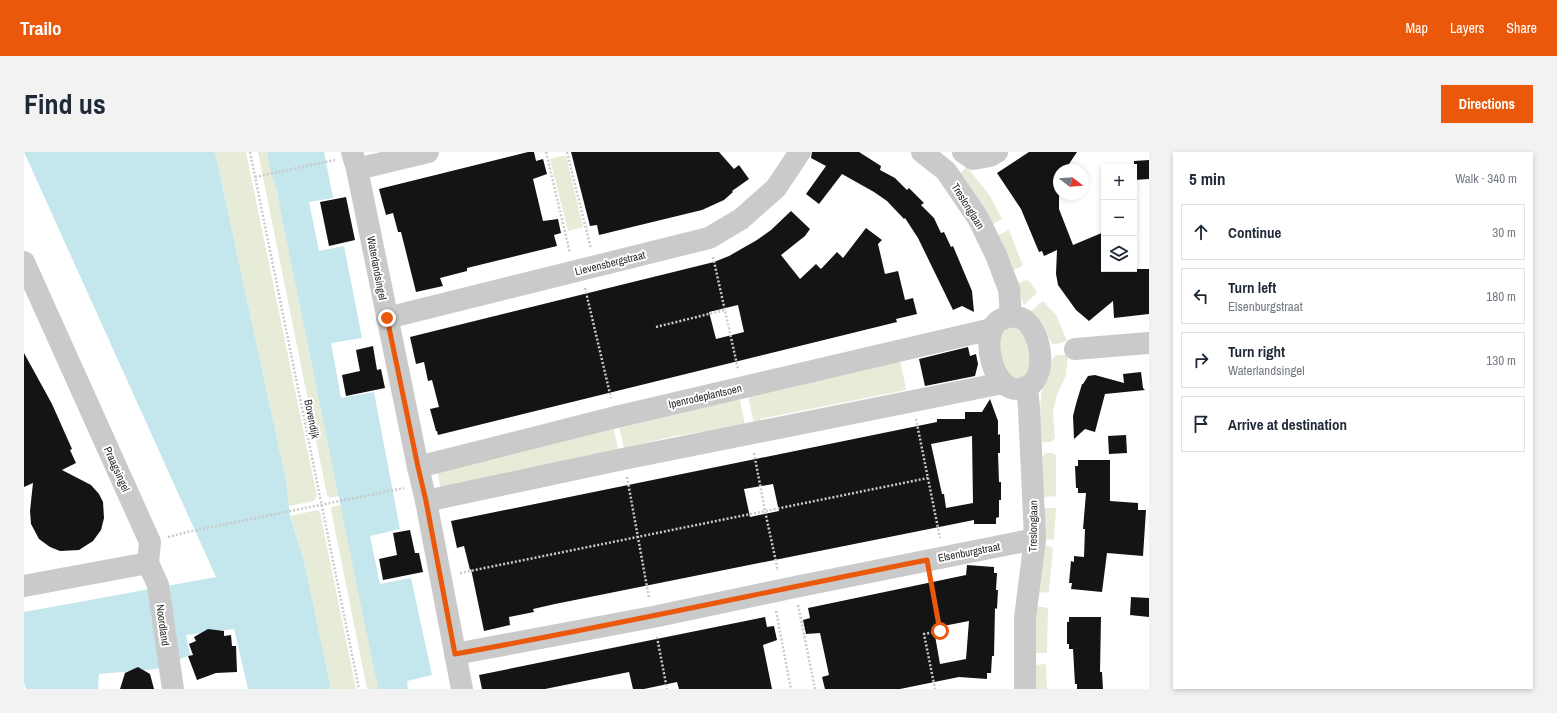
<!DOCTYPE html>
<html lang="en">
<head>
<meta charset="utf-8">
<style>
  :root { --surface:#fff; --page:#f2f2f3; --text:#1f2937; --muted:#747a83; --line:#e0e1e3; --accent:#ea580c }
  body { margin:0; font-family:"Archivo Narrow",sans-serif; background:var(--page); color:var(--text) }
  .controls { position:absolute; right:12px; top:12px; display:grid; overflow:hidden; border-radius:0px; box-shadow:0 2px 6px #0003 }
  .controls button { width:36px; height:36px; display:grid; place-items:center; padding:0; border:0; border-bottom:1px solid var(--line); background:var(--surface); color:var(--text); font:20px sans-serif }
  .compass { position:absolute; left:1029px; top:12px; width:36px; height:36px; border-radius:50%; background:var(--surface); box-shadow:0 2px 6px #0003; rotate:107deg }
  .stop { position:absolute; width:12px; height:12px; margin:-9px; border:3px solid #ea580c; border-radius:50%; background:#fff }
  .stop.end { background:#ea580c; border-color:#fff; box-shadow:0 1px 4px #0008 }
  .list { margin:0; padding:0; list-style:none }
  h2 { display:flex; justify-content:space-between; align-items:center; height:52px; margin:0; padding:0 16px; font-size:17px }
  h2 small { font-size:13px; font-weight:400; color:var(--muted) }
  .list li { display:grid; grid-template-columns:26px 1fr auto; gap:12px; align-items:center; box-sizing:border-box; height:56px; margin:0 8px 8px; padding:0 8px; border:1px solid var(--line); border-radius:0px }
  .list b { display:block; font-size:15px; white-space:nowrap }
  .list p { margin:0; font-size:13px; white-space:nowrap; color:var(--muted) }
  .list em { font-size:13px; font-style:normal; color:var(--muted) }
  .icon { flex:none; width:22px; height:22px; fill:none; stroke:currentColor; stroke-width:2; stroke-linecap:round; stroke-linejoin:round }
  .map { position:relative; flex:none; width:1125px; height:537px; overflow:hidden; border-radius:0px }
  header { display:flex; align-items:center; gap:24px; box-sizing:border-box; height:56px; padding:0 20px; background:var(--accent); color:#fff }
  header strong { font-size:19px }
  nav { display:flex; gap:22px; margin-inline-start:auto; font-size:14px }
  .intro { display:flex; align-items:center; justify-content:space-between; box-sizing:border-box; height:96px; padding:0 24px }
  h1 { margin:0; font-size:28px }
  .button { padding:10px 18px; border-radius:0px; background:var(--accent); color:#fff; font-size:14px; font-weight:700 }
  main { display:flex; gap:24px; padding:0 24px }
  aside { flex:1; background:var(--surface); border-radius:0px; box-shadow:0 2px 6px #0003 }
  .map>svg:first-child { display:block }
</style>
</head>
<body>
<header>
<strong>Trailo</strong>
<nav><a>Map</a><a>Layers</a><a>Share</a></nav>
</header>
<div class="intro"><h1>Find us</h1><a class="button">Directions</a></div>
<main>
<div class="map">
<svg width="1125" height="537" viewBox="0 0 1125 537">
  <rect width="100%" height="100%" fill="#fff"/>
  <g fill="#e7ecd9">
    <polygon points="191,0 222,0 293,344 290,349 265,354 262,328"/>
    <polygon points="234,0 243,0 247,20 252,31 255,52 315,344 306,346 303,343"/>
    <polygon points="542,3 559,75 544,79 526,7"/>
    <polygon points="943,15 966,44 978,67 966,73 933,24"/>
    <polygon points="985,78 999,114 987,119 972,84"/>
    <polygon points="1002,128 1006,130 1013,141 1000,153 991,133"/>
    <polygon points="1019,149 1032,163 1043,189 1033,192 1028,192 1019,176 1006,160"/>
    <path d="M997,172L1011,201L1001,225C999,226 995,227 992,226C977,224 975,201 972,189L979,175Z"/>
    <path d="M1032,203H1044L1042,223L1033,243L1029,260L1031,286L1027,290H1017C1016,266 1013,220 1032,203Z"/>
    <polygon points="876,207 882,238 736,267 736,272 730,273 724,244"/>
    <polygon points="715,243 721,273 651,284 600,296 595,275"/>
    <polygon points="590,277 595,303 417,339 413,317"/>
    <polygon points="1021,301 1028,301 1032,303 1032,344 1019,345 1018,306"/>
    <polygon points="317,353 354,537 343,537 307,358 308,355"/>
    <polygon points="1017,356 1032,356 1030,388 1020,387"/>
    <polygon points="293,358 296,360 332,537 307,537 280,409 266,364"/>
    <polygon points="1015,393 1022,393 1029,396 1025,440 1011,441"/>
    <polygon points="1014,455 1021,455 1024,457 1023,501 1008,501 1009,457"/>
    <polygon points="1022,512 1023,537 1009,537 1009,513"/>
  </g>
  <g fill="#c4e6ed">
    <polygon points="0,0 191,0 262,328 266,364 280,409 307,537 224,537 210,477 162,483 166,503 132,517 75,522 74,537 2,537 0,531 0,460 192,425"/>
    <path d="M243,0H300L309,46L285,50L295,99L320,94L338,186L307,191L317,246L350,240L376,377L346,384L356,432L387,426L408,523L383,529L384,537H354L255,52C254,38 251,32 247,20C245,14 244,6 243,0Z"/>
  </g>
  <g fill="#141414" fill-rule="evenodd">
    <polygon points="504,0 510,0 512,9 519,7 523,22 509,27 519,69 534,67 537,81 530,83 533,94 443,116 443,119 416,126 419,134 392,140 377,80 374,80 369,61 362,63 355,37"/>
    <polygon points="547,0 695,0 710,17 715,13 725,27 708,39 709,40 700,48 678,58 575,83 573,73 566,74"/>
    <polygon points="788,0 835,0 857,14 856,18 871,26 883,38 885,36 900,51 897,53 910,66 917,81 920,80 927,95 929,94 948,139 950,160 938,154 929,158 894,86 881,66 880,67 863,49 850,40 818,22 795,52 782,42 802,14 787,6"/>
    <polygon points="1005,0 1053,0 1041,18 1035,18 1035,57 1049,93 1080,80 1080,117 1125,117 1125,162 1090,166 1089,149 1065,169 1052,158 1034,133 1032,122 1033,98 1020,104 1018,99 1015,100 997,57 973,21"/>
    <polygon points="1125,8 1125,27 1110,28 1110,9"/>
    <polygon points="322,45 331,88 305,94 296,50"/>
    <path d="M767,59L786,77L781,84L757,103L776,127L792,112L797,117L813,100L819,106L842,76L858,88L854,92L861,122L874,119L881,148L889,146L893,162L872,167L873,170L414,283L413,279H412L406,257L415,255L408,228L404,229L400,210L392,212L386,185L690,110L705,104L733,88L747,78ZM714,153L720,180L692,187L685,160Z"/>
    <polygon points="349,194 353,218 357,217 361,236 322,244 318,223 336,219 332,198"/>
    <polygon points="944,195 946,204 952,202 954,212 951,224 901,234 895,207"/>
    <polygon points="0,201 28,252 48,297 46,298 52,311 38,318 67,333 75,342 79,350 80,366 77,378 69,389 55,398 36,399 26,395 15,387 7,372 6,359 9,331 0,335"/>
    <polygon points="1117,220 1119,236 1121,238 1081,242 1071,280 1061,277 1050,287 1049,264 1052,252 1058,232 1059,232 1064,224 1071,223 1100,231 1099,222"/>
    <path d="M966,247L974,269V283L976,282V301H974L975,330H977V348H975V365L972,366V372H950V368L531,452L509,457L510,460L485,465L486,473L460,479L447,417L446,418L440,394L433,396L427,369L913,270V267H941V260H958ZM948,284L949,351L922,356L920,342H918L907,292ZM749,332L755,359L726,365L720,337Z"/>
    <polygon points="1102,283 1103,301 1085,302 1084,284"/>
    <polygon points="1054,308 1086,308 1086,349 1114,351 1114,358 1122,358 1119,404 1083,401 1078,440 1047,437 1048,431 1045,431 1047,409 1050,410 1050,404 1060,405 1061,377 1059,377 1062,341 1054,341 1054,336 1052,336 1051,314 1054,314"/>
    <polygon points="386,378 391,401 395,401 399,420 359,428 355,407 373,403 369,381"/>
    <path d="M943,413L970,415V421H973L972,438H974L973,457L971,456L970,504H968L967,521H963V527L935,525L876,537H801L798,525L805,523L796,481L782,482L779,468L786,466L784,456L942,423ZM945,469L942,507L916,512L910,478L914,477V475Z"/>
    <polygon points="1107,445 1125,446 1125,465 1106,463"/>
    <polygon points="741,465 743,475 750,474 753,488 739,493 748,537 655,537 653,530 620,537 609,537 605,520 521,537 458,537 455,523"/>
    <polygon points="1045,465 1077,465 1076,520 1078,520 1079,537 1053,537 1053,532 1051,532 1049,497 1045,497 1045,492 1043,492 1043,470 1045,470"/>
    <polygon points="184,477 200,479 200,484 207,483 208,494 212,494 213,520 192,521 173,528 164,504 169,503 165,492 172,489 170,485"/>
    <polygon points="114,515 126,522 130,537 96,537 101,521"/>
  </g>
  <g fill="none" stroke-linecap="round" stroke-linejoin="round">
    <g stroke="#cacaca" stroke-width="2.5" stroke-dasharray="2 2" stroke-linecap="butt">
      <polyline points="226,0 335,537"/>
      <polyline points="522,0 546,101"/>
      <polyline points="543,0 567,97"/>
      <polyline points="231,25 311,8"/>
      <polyline points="689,105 714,217"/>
      <polyline points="561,136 587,246"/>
      <polyline points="632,175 701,158"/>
      <polyline points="892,267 916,386"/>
      <polyline points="730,301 741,359 754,419"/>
      <polyline points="603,325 625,446"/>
      <polyline points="144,385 163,380 380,336"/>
      <polyline points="436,421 904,326"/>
      <polyline points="906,427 916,479 900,482 911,537"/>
      <polyline points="774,453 791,537"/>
      <polyline points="752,459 767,537"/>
      <polyline points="633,485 643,537"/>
    </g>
    <g stroke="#cacaca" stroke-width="22">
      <polyline points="328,0 333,17 394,315 402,349 438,537"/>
      <polyline points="898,0 922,19 954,66 972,103 985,137 987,164"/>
      <polyline points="939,0 949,7 966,4 973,0"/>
      <polyline points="333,17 404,0"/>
      <polyline points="0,110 126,390 124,411 0,434"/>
      <path d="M987,164C991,165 996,165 999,167C1019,180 1026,233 996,237C969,240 956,186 973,170C977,167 983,165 987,164Z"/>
      <polyline points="363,166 685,86 717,67 752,36 776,0"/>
      <polyline points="1051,197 1125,191"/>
      <polyline points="394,315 592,265 968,177"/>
      <polyline points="402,349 599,307 979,231"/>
      <polyline points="124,411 134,433 149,537"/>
      <polyline points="431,502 629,465 771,435 1011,387"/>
      <polyline points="1001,537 1001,466 1011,387 1005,256 1003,236"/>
    </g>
  </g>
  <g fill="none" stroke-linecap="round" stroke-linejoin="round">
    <path stroke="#ea580c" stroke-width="5" d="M363,166L394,315L402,349L431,502C589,474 745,439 903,408L916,479"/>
  </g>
  <g text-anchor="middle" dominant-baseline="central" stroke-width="4" stroke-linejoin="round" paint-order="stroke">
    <g font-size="11" fill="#2d2d2d" stroke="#fff">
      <text transform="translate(944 54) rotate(58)">Treslonglaan</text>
      <text transform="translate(586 111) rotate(-14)">Lievensbergstraat</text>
      <text transform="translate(353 116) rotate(79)">Waterlandsingel</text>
      <text transform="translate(681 244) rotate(-13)">Ipenrodeplantsoen</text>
      <text transform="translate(288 267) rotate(79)">Bovendijk</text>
      <text transform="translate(93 317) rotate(66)">Praagsingel</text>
      <text transform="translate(1009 374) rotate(-89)">Treslonglaan</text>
      <text transform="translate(945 400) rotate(-11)">Elsenburgstraat</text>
      <text transform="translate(139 473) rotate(82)">Noordland</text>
    </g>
  </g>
</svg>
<div class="controls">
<button>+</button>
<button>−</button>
<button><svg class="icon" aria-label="layers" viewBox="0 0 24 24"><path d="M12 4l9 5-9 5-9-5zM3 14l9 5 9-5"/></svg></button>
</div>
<svg class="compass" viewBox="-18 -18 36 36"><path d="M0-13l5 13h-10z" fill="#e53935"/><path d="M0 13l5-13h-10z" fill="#747a83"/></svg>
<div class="stop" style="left:916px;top:479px"></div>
<div class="stop end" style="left:363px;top:166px"></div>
</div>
<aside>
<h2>5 min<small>Walk · 340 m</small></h2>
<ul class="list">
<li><svg class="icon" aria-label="ahead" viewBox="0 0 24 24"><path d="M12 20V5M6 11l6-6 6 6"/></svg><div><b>Continue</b></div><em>30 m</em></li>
<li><svg class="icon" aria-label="left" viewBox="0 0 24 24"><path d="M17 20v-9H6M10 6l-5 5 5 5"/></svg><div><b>Turn left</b><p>Elsenburgstraat</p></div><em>180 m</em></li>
<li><svg class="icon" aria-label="right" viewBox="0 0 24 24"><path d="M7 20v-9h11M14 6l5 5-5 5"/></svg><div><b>Turn right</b><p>Waterlandsingel</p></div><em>130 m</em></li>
<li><svg class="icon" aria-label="arrive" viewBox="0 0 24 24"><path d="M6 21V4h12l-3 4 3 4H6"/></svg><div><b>Arrive at destination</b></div></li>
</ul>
</aside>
</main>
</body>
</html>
